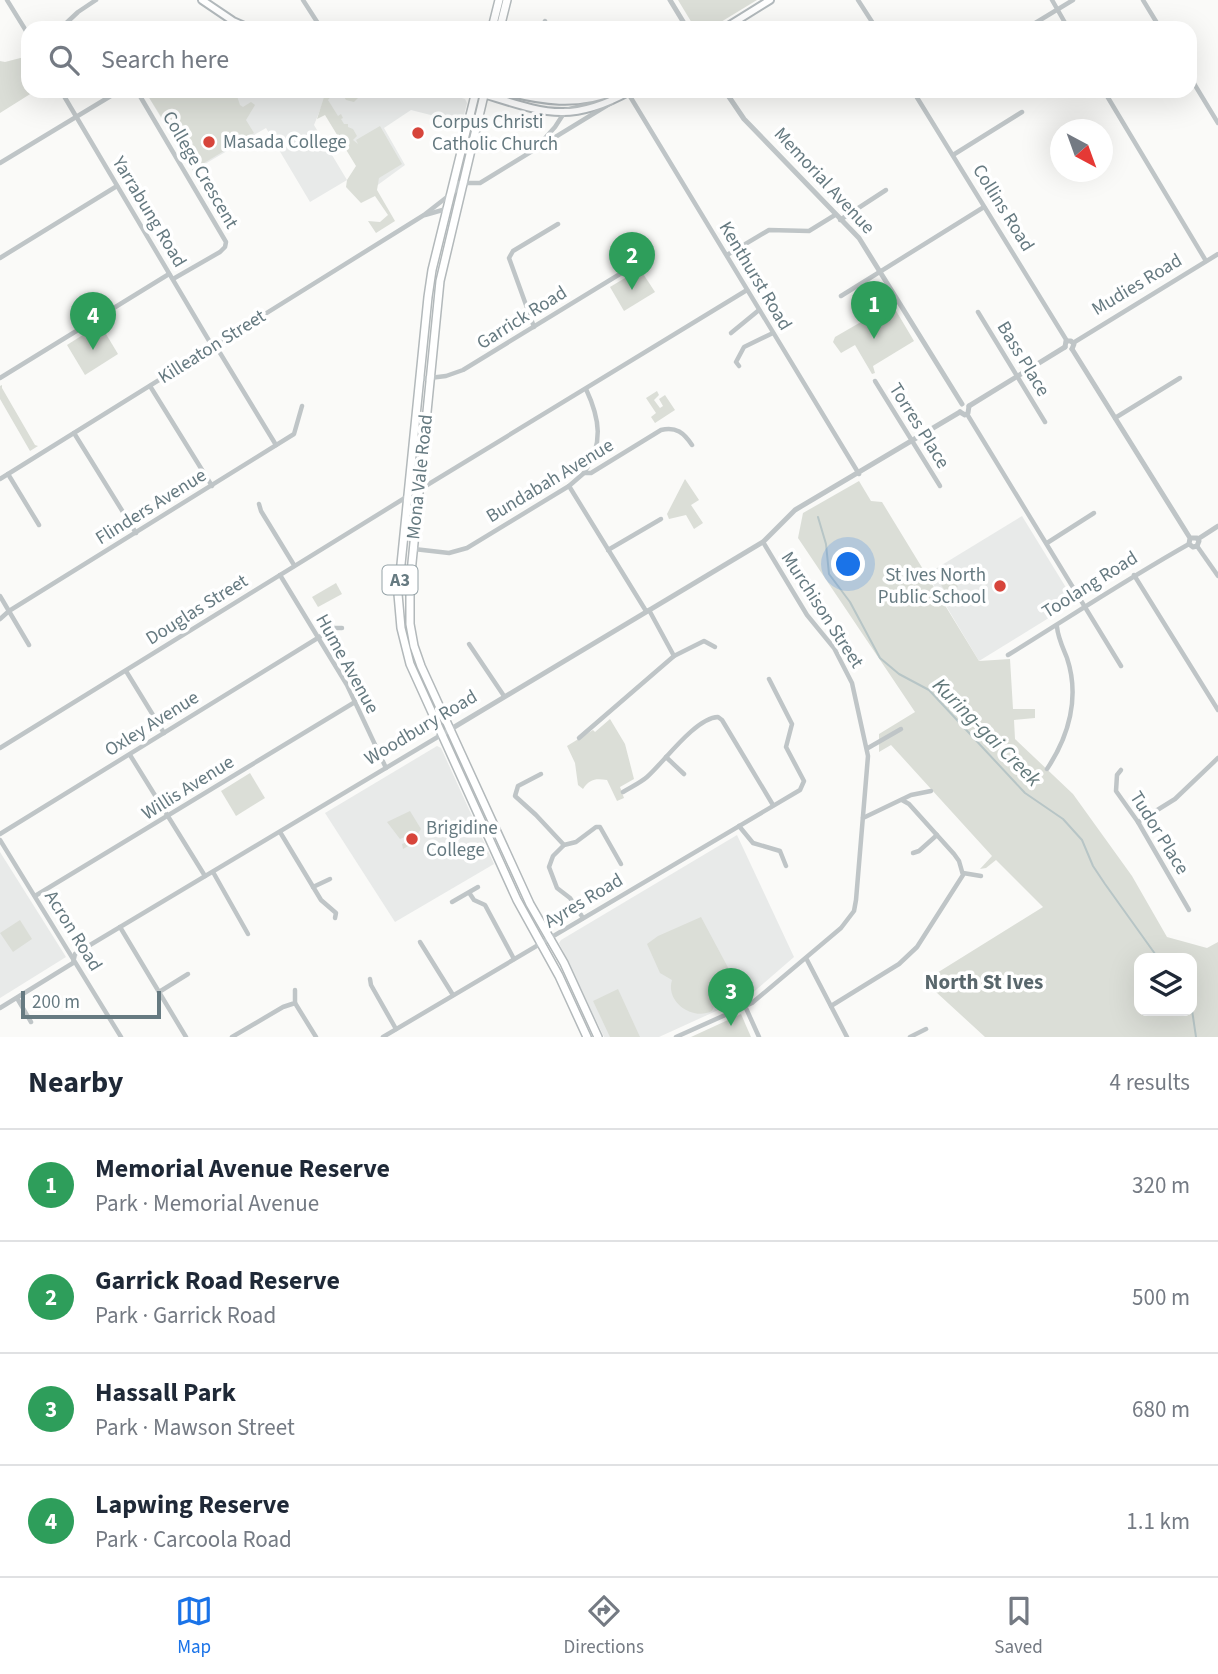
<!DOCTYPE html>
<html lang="en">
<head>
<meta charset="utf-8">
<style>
  :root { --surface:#fff; --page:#f6f6f7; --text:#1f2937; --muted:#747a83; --line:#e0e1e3; --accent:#1a73e8 }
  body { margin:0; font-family:"Source Sans 3",sans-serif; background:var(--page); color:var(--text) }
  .controls { position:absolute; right:21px; bottom:21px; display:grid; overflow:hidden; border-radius:14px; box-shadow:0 7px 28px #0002 }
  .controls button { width:63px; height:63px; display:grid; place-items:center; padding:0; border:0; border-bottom:2px solid var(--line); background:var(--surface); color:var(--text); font:35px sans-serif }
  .compass { position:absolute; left:1050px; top:119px; width:63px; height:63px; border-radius:50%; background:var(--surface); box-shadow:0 7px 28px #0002; rotate:139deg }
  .scale { position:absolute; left:21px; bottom:18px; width:140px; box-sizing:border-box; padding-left:7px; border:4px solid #667a81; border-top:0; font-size:19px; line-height:24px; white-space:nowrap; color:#667a81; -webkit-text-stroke:5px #fff; paint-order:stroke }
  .you { position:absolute; left:849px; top:565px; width:24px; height:24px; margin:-18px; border:5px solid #fff; border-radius:50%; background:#1a73e8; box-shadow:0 0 0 10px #1a73e833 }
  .badge { display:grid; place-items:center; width:46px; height:46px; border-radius:50%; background:var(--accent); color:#fff; font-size:23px; font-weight:700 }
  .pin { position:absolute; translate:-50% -58px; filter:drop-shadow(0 2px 4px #0008) }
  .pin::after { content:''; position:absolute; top:37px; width:24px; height:21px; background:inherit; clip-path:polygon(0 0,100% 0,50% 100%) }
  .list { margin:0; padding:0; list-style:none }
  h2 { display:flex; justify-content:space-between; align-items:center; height:91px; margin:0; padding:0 28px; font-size:30px }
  h2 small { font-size:23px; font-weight:400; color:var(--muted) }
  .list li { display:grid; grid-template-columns:46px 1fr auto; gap:21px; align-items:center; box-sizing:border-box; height:112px; padding:0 28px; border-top:2px solid var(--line) }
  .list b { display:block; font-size:26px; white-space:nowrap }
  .list p { margin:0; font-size:23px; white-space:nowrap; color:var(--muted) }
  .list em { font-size:23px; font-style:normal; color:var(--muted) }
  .icon { flex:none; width:38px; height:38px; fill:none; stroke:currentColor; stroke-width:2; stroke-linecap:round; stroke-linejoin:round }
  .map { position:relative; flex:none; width:1218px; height:1037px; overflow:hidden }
  .search { position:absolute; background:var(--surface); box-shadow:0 7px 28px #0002; left:21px; right:21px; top:21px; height:77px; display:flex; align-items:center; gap:18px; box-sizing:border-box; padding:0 24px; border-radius:21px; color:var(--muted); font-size:26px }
  .sheet { height:539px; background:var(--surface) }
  nav { display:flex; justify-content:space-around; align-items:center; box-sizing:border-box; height:98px; border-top:2px solid var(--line); background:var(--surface); font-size:19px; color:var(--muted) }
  nav a { display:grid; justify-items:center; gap:4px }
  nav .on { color:var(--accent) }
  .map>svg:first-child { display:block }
</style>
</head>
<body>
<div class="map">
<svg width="1218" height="1037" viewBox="0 0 1218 1037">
  <rect width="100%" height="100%" fill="#fafaf8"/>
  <g fill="#e8eae9">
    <polygon points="145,91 439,91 465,99 467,103 462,123 411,110 384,128 405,165 375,187 324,100 314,125 347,180 310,202 266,128 193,171"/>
    <polygon points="1022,516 1073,599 1073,603 979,661 927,574"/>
    <polygon points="437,746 441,748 494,864 395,922 325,813"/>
    <polygon points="737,835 794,957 749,996 659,1037 604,1037 559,943 561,940"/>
    <polygon points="0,852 66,957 0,998"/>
  </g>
  <g fill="#dbded7" fill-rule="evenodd">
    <polygon points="678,0 757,0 711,28 695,28"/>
    <polygon points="28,56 28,91 35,91 0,113 0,61 5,62"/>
    <polygon points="145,91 239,91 237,96 240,105 243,107 251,102 255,105 246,120 254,133 194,169"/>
    <polygon points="326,91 364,91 358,94 358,98 354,102 346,100 343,95 333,94 328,100 338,116 341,114 343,118 341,119 344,124 348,124 348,127 353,129 357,136 353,140 358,144 356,140 380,126 402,164 379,178 377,190 395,221 376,233 368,221 380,222 388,215 375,196 361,203 346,187 347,180 356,166 325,115 317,119"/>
    <polygon points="640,269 655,292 624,311 610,287"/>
    <polygon points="892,304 914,341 873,366 875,373 872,374 855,345 841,353 833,342 835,337"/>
    <polygon points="100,324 118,354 85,375 67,345"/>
    <polygon points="2,385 2,388 35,445 38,446 30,451 0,399 0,386"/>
    <polygon points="657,391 659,395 654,400 660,408 663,406 659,399 665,395 675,410 655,423 651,417 656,413 646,398"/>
    <polygon points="685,479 699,500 691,505 703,523 694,529 686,515 669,519 667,514"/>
    <path d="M859,481L871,501L882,502L979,661L1010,659L1013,709H1035V718L1014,720L1015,739L1073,794L1132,876L1167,937L1207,948L1218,942V1037H985L924,981L1043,907L996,860L986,868L980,869L992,856L891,745L879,752V734L915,712L798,538L803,513ZM1139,958H1192V1011H1139Z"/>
    <polygon points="945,567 958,587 947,594 934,574"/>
    <polygon points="336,583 342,594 318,607 312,597"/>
    <path d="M610,719L625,744L634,779L620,787L624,798L617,801L607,780C596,778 589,779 583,789L578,785L575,763L567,746L593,730L595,732Z"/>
    <polygon points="250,773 265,798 236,816 221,791"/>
    <polygon points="410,811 421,829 410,845 403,849 402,844 409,841 407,836 400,839 387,822"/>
    <path d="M701,917L732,975L729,977L735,990L718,998L712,1011C693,1021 665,1002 672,980L660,973L647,944L658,936Z"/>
    <polygon points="20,920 32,939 13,952 0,933"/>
    <polygon points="618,989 640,1037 610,1037 593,1001"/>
    <polygon points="741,1014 751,1037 691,1037"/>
  </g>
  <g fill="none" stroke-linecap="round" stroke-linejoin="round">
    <g stroke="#b7c5c6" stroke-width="2">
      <polyline points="818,517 826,544 829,574 850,602 880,658 899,674 929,690 1025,793 1063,819 1082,840 1093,866 1105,884 1158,958"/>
      <polyline points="1192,1010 1196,1037"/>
    </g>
    <defs>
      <g id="secondary">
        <polyline points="202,0 233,21 249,28"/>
        <polyline points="725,28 770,0"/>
        <path d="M473,91C539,110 566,127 630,91"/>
        <path d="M503,91C542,101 577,107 615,91"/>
      </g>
      <g id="trunk">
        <polyline points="492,28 499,0"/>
        <polyline points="500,28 507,0"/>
        <polyline points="476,91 432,270 428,297 398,594 401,628 410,664 517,900 559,976 587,1037"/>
        <polyline points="485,91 440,281 410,583 410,624 414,646 421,666 530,904 564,963 598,1037"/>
      </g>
    </defs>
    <use href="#secondary" stroke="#b2b9bc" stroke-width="10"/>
    <use href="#trunk" stroke="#b3b9bb" stroke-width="10"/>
    <g stroke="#bfc5c7" stroke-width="4.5">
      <polyline points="7,0 28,34"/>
      <polyline points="303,0 321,28"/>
      <polyline points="858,0 876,28"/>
      <polyline points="1052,0 1068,28"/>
      <polyline points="1143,0 1160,28"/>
      <polyline points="501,26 510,28"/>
      <polyline points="61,28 78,12 96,0"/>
      <polyline points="541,28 545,21"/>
      <polyline points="1027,28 1073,0"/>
      <polyline points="1190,77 1218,123"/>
      <polyline points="61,91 211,344 217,348 276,445"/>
      <polyline points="137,91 226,242 225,247 220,252 173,279"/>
      <polyline points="913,91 1067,341"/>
      <polyline points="1104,91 1206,261"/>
      <polyline points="628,93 859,474"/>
      <polyline points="538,146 555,127 566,110 604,100 619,91"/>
      <polyline points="953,155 1022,112"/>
      <polyline points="0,163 119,91"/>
      <polyline points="425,215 446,209"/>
      <polyline points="840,220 886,190"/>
      <polyline points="727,255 769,230 809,231 835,215"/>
      <polyline points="0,258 117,186"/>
      <polyline points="841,296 984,207"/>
      <polyline points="978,312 1045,422"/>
      <polyline points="534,327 509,258 513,251 558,224"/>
      <polyline points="731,333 759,310"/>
      <polyline points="1073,343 1218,254"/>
      <polyline points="739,366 736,362 744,347 773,333"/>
      <polyline points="0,378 169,274"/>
      <polyline points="421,379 446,376 463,370 633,266"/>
      <polyline points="875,381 940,486"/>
      <polyline points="150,386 212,486"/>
      <polyline points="967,414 1121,666"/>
      <polyline points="1115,418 1180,378"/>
      <polyline points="74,433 136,533"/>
      <path d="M584,473C604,444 600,419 586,389"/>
      <polyline points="8,474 39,525"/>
      <polyline points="0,479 424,215 456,190 459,183 480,183 611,103"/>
      <polyline points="569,486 646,611"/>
      <polyline points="419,490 747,290"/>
      <polyline points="259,504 261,511 294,565"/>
      <polyline points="1047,543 1094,513"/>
      <polyline points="1197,546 1218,576"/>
      <path d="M414,549L449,553L467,548L569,486L584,473H591L661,430C676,426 684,433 692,445"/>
      <polyline points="608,550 661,519"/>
      <polyline points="280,575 347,685 386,768"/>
      <polyline points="1134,575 1218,710"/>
      <polyline points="0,596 29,645"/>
      <polyline points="649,610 674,656"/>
      <polyline points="0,619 9,611 294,434 302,406"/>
      <polyline points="469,644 504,696"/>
      <path d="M1008,655C1068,618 1127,579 1189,544"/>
      <polyline points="126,671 164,733"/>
      <polyline points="579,738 674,656 704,641 715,647"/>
      <polyline points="0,748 408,496"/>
      <polyline points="868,748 901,729"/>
      <polyline points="130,755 205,876"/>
      <polyline points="666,757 684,774"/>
      <path d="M1047,769C1069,736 1080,697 1067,658C1063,648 1058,638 1057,627"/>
      <polyline points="1121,770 1117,775 1116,791 1138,822 1189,910"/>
      <polyline points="541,774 518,786 515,796 536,815 564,845"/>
      <path d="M623,792C631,787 640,783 647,777C664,762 695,718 718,717L722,720L773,805"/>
      <polyline points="863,818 911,795 931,791"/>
      <polyline points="1138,822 1175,799 1218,758"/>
      <polyline points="739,826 753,843 780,851 786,866"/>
      <polyline points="280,832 321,900 336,913 335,918"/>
      <polyline points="0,834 334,628 342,628"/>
      <polyline points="0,840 121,1037"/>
      <polyline points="913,853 919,851 937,835"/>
      <polyline points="213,872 248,934"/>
      <polyline points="963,873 981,876"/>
      <polyline points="313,887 330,879"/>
      <polyline points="470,894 474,900 485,905 514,959"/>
      <polyline points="35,896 355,702"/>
      <polyline points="452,902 478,887"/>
      <polyline points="583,918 570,898 557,888 549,867 553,856 564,845 576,842 596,827 600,827 621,864"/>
      <polyline points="120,927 186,1037"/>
      <polyline points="420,942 453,995"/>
      <polyline points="806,958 847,1037"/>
      <polyline points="370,979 371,985 396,1029"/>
      <polyline points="159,992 188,974"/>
      <polyline points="17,998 31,1022"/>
      <polyline points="295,1003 316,1037"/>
      <polyline points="745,1006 759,1037"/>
      <polyline points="831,1006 899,964 917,947 963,875 959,861 954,854 909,804 902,800"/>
      <polyline points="0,1008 73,963 75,954 441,735"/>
      <polyline points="232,1037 283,1007 295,1003 295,990"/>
      <polyline points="383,1037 800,790 804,781 786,747 792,724 769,679"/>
      <polyline points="676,1037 752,1003 841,928 854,911 856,900 868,756 852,683 834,648 807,615 763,542"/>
      <polyline points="910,1037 926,1029"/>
    </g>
    <g stroke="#bfc5c7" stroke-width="5">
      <polyline points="670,0 687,28"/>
      <polyline points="725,91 744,119 859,238 962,404"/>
      <polyline points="1065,347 1066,341 1071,341 1074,344 1072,349"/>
      <polyline points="1072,349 1190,538 1189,544 1193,547 1197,546 1199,541 1197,538 1190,538"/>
      <polyline points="969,406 1065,347"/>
      <polyline points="960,412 965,415 968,413 969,406"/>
      <polyline points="1198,539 1218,526"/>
      <polyline points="441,735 763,542 795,510 960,412"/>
    </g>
    <use href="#secondary" stroke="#fff" stroke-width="6"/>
    <use href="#trunk" stroke="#fff" stroke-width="7"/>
  </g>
  <g fill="#d7453b" stroke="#fff" stroke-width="2.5">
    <circle cx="418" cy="133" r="7"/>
    <circle cx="209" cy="142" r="7"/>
    <circle cx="1000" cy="586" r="7"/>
    <circle cx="412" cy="839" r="7"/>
  </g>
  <g text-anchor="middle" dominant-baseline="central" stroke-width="7" stroke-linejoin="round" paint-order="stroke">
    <rect fill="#fff" stroke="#94a2a7" stroke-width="2" x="382.5" y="565.5" width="35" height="29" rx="5"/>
    <g font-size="18" font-weight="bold" fill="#667a81">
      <text x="400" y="580">A3</text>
    </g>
    <g font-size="19" fill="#667a81" stroke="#fff" text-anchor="start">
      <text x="432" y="122">Corpus Christi<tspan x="432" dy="22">Catholic Church</tspan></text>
      <text x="223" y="142">Masada College</text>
      <text x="986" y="575" text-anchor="end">St Ives North<tspan x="986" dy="22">Public School</tspan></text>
      <text x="426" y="828">Brigidine<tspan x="426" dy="22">College</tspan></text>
    </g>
    <g font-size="19" fill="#667a81" stroke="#fff">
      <text transform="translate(200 170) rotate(60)">College Crescent</text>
      <text transform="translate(824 181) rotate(47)">Memorial Avenue</text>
      <text transform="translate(1003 208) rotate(58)">Collins Road</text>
      <text transform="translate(149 212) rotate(59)">Yarrabung Road</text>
      <text transform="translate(755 276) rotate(59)">Kenthurst Road</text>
      <text transform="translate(1137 285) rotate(-31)">Mudies Road</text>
      <text transform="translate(522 318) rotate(-32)">Garrick Road</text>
      <text transform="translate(212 347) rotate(-32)">Killeaton Street</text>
      <text transform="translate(1023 359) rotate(59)">Bass Place</text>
      <text transform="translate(919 426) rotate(58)">Torres Place</text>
      <text transform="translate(420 477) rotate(-84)">Mona Vale Road</text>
      <text transform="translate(550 481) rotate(-31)">Bundabah Avenue</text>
      <text transform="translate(151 507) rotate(-32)">Flinders Avenue</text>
      <text transform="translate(1090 585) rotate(-32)">Toolang Road</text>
      <text transform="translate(197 610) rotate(-32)">Douglas Street</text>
      <text transform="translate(822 610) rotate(57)">Murchison Street</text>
      <text transform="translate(347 664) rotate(61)">Hume Avenue</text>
      <text transform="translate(152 724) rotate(-32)">Oxley Avenue</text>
      <text transform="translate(421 728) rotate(-31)">Woodbury Road</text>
      <text transform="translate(188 788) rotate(-32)">Willis Avenue</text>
      <text transform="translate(1159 833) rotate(58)">Tudor Place</text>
      <text transform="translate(584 901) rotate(-31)">Ayres Road</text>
      <text transform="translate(73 931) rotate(58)">Acron Road</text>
    </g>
    <g font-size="21" font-style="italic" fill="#62787a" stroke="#fff">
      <text transform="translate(987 732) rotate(45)">Kuring-gai Creek</text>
    </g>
    <g font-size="21" font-weight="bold" fill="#59676c" stroke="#fff">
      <text x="984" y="982">North St Ives</text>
    </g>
  </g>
</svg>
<div class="controls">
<button><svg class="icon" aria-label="layers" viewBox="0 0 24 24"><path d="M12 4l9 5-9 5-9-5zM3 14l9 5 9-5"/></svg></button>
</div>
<svg class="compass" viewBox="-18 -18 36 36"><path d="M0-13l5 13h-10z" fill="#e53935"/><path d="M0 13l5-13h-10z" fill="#747a83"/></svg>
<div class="scale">200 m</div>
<div class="you"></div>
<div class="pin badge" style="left:874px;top:339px;background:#2e9e5b">1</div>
<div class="pin badge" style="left:632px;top:290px;background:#2e9e5b">2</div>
<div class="pin badge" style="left:731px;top:1026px;background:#2e9e5b">3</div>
<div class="pin badge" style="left:93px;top:350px;background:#2e9e5b">4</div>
<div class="search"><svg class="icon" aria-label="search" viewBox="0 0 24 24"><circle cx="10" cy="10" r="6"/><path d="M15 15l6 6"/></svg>Search here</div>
</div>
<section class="sheet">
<h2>Nearby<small>4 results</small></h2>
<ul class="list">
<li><span class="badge" style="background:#2e9e5b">1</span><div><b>Memorial Avenue Reserve</b><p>Park · Memorial Avenue</p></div><em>320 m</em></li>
<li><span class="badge" style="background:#2e9e5b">2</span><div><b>Garrick Road Reserve</b><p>Park · Garrick Road</p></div><em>500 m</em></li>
<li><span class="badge" style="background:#2e9e5b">3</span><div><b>Hassall Park</b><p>Park · Mawson Street</p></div><em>680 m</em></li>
<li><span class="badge" style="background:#2e9e5b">4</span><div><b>Lapwing Reserve</b><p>Park · Carcoola Road</p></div><em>1.1 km</em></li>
</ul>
</section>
<nav>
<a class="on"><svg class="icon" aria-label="map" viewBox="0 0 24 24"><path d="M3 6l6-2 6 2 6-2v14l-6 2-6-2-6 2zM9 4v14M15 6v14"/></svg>Map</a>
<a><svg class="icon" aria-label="directions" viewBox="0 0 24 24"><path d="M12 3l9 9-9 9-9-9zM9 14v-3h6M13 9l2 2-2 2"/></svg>Directions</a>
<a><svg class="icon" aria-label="saved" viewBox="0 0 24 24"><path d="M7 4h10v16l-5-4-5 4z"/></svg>Saved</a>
</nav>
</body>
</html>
